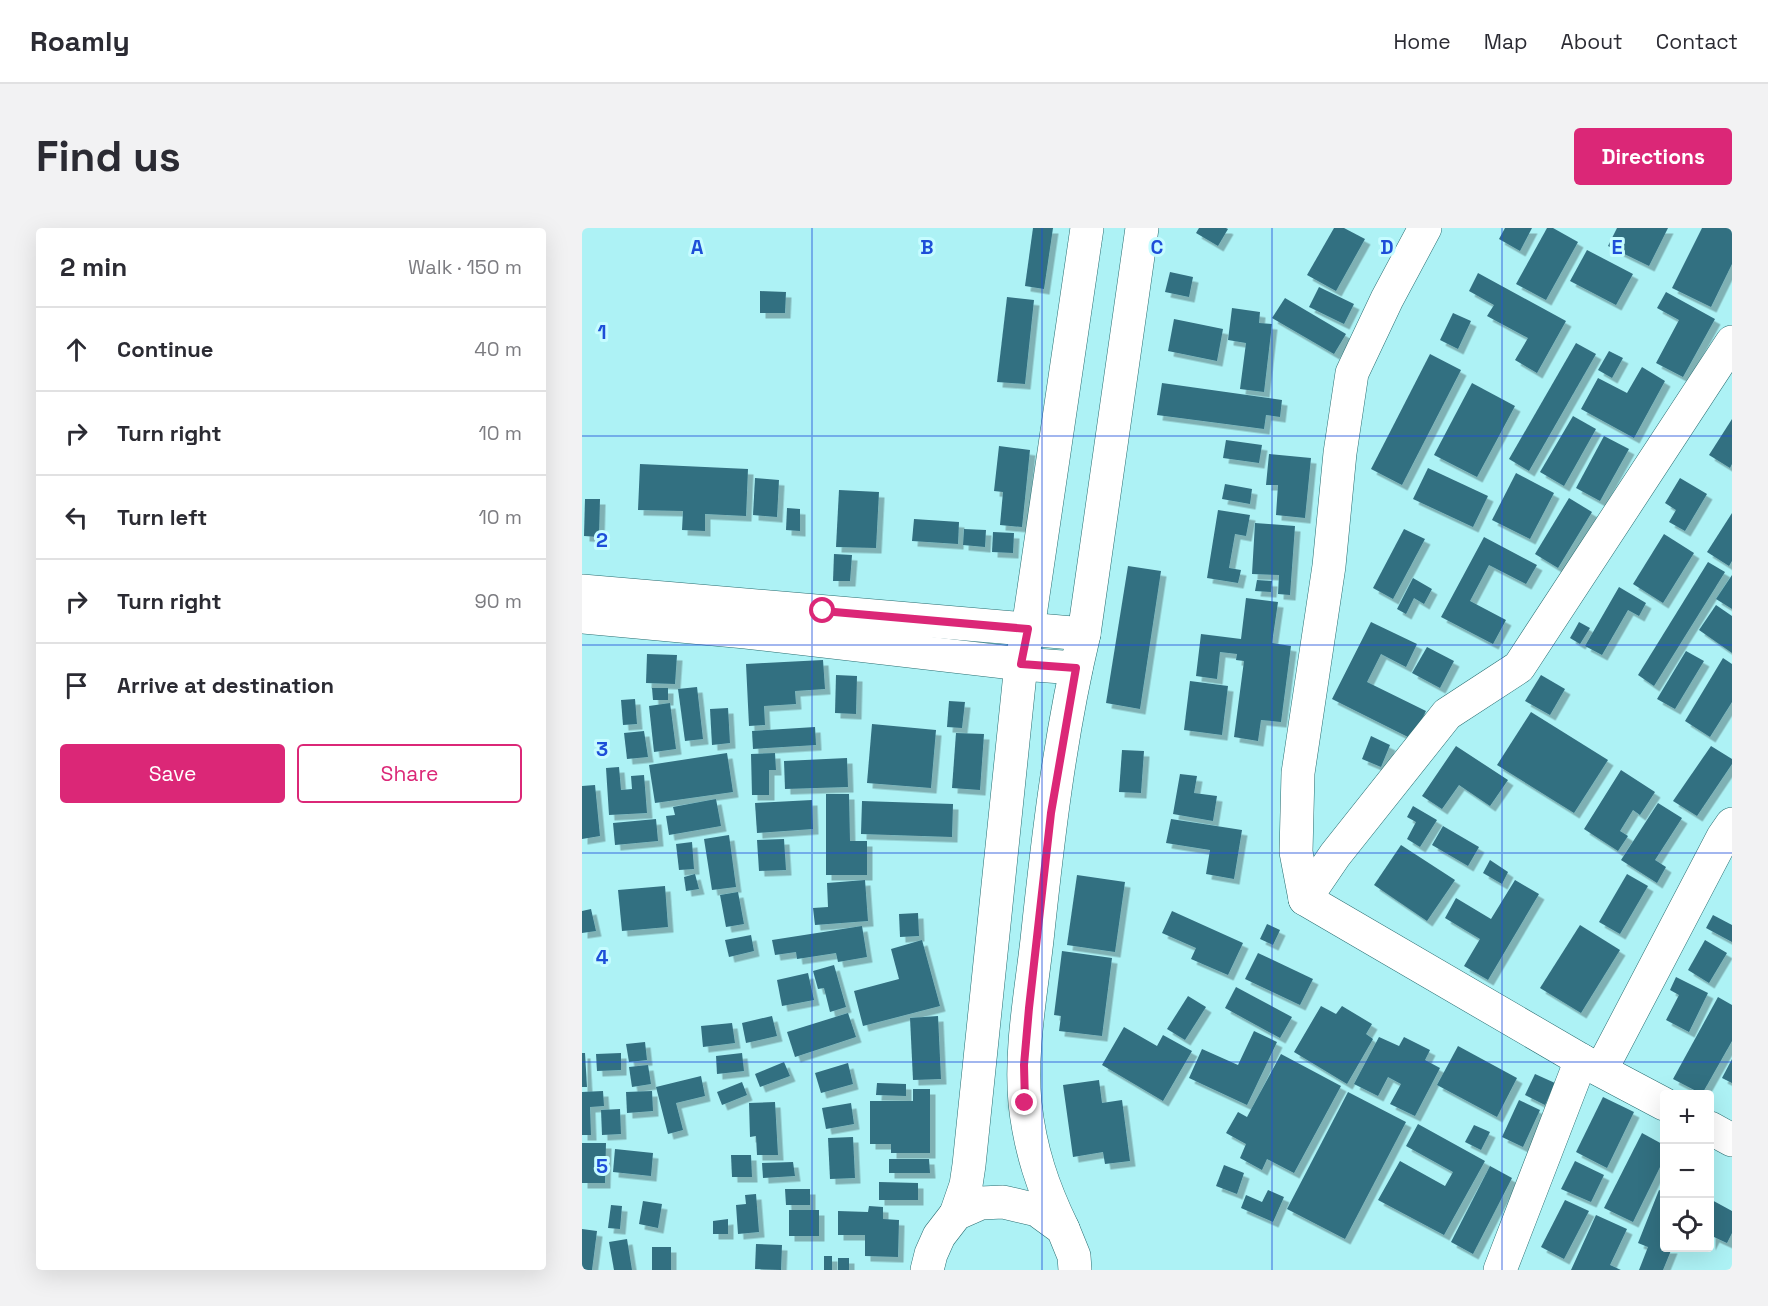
<!DOCTYPE html>
<html lang="en">
<head>
<meta charset="utf-8">
<style>
  :root { --surface:#fff; --page:#f2f2f3; --text:#2b2b33; --muted:#7c7c81; --line:#e1e1e2; --accent:#db2777 }
  body { margin:0; font-family:"Space Grotesk",sans-serif; background:var(--page); color:var(--text) }
  .controls { position:absolute; right:18px; bottom:18px; display:grid; overflow:hidden; border-radius:6px; box-shadow:0 6px 24px #0002 }
  .controls button { width:54px; height:54px; display:grid; place-items:center; padding:0; border:0; border-bottom:2px solid var(--line); background:var(--surface); color:var(--text); font:30px sans-serif }
  .stop { position:absolute; width:18px; height:18px; margin:-14px; border:4px solid #db2777; border-radius:50%; background:#fff }
  .stop.end { background:#db2777; border-color:#fff; box-shadow:0 2px 6px #0008 }
  .list { margin:0; padding:0; list-style:none }
  h2 { display:flex; justify-content:space-between; align-items:center; height:78px; margin:0; padding:0 24px; font-size:26px }
  h2 small { font-size:20px; font-weight:400; color:var(--muted) }
  .list li { display:grid; grid-template-columns:39px 1fr auto; gap:18px; align-items:center; box-sizing:border-box; height:84px; padding:0 24px; border-top:2px solid var(--line) }
  .list b { display:block; font-size:22px; white-space:nowrap }
  .list em { font-size:20px; font-style:normal; color:var(--muted) }
  .actions { display:flex; gap:12px; padding:18px 24px }
  .actions a { flex:1; padding:14px 0; border:2px solid var(--accent); border-radius:6px; text-align:center; font-size:21px; color:var(--accent) }
  .actions .main { background:var(--accent); color:#fff }
  .icon { flex:none; width:33px; height:33px; fill:none; stroke:currentColor; stroke-width:2; stroke-linecap:round; stroke-linejoin:round }
  .map { position:relative; flex:none; width:1150px; height:1042px; overflow:hidden; border-radius:6px }
  header { display:flex; align-items:center; gap:36px; box-sizing:border-box; height:84px; padding:0 30px; background:var(--surface); border-bottom:2px solid var(--line) }
  header strong { font-size:28px }
  nav { display:flex; gap:33px; margin-inline-start:auto; font-size:21px }
  .intro { display:flex; align-items:center; justify-content:space-between; box-sizing:border-box; height:144px; padding:0 36px }
  h1 { margin:0; font-size:42px }
  .button { padding:15px 27px; border-radius:6px; background:var(--accent); color:#fff; font-size:21px; font-weight:700 }
  main { display:flex; gap:36px; padding:0 36px }
  aside { flex:1; background:var(--surface); border-radius:6px; box-shadow:0 6px 24px #0002 }
  .map>svg:first-child { display:block }
</style>
</head>
<body>
<header>
<strong>Roamly</strong>
<nav><a>Home</a><a>Map</a><a>About</a><a>Contact</a></nav>
</header>
<div class="intro"><h1>Find us</h1><a class="button">Directions</a></div>
<main>
<aside>
<h2>2 min<small>Walk · 150 m</small></h2>
<ul class="list">
<li><svg class="icon" aria-label="ahead" viewBox="0 0 24 24"><path d="M12 20V5M6 11l6-6 6 6"/></svg><div><b>Continue</b></div><em>40 m</em></li>
<li><svg class="icon" aria-label="right" viewBox="0 0 24 24"><path d="M7 20v-9h11M14 6l5 5-5 5"/></svg><div><b>Turn right</b></div><em>10 m</em></li>
<li><svg class="icon" aria-label="left" viewBox="0 0 24 24"><path d="M17 20v-9H6M10 6l-5 5 5 5"/></svg><div><b>Turn left</b></div><em>10 m</em></li>
<li><svg class="icon" aria-label="right" viewBox="0 0 24 24"><path d="M7 20v-9h11M14 6l5 5-5 5"/></svg><div><b>Turn right</b></div><em>90 m</em></li>
<li><svg class="icon" aria-label="arrive" viewBox="0 0 24 24"><path d="M6 21V4h12l-3 4 3 4H6"/></svg><div><b>Arrive at destination</b></div></li>
</ul>
<div class="actions"><a class="main">Save</a><a>Share</a></div>
</aside>
<div class="map">
<svg width="1150" height="1042" viewBox="0 0 1150 1042">
  <defs>
    <filter id="shadow"><feDropShadow dx="5.5" dy="5.5" stdDeviation="0" flood-color="#0004"/></filter>
  </defs>
  <rect width="100%" height="100%" fill="#adf2f5"/>
  <g fill="#336f81" filter="url(#shadow)">
    <polygon points="451,0 471,0 462,61 443,58"/>
    <polygon points="617,0 644,0 646,1 636,18 614,5"/>
    <polygon points="752,0 762,0 783,11 754,63 725,47"/>
    <polygon points="923,0 950,0 938,23 917,11"/>
    <polygon points="965,0 971,0 996,14 964,72 934,56"/>
    <polygon points="1035,0 1086,0 1067,38 1026,18"/>
    <polygon points="1120,0 1150,0 1150,36 1129,79 1090,60"/>
    <polygon points="1005,22 1051,46 1034,77 988,53"/>
    <polygon points="588,44 611,49 607,69 583,64"/>
    <polygon points="896,45 984,93 955,145 933,132 946,110 905,88 912,77 887,63"/>
    <polygon points="737,59 772,76 762,96 727,79"/>
    <polygon points="178,63 204,64 203,85 178,85"/>
    <polygon points="1084,64 1133,91 1101,149 1074,135 1097,92 1075,80"/>
    <polygon points="425,69 452,72 443,156 415,154"/>
    <polygon points="703,70 764,106 752,126 690,90"/>
    <polygon points="650,80 678,84 677,95 690,96 682,164 658,161 664,115 646,112"/>
    <polygon points="871,85 889,93 876,121 858,112"/>
    <polygon points="592,91 641,101 635,133 586,123"/>
    <polygon points="994,115 1014,126 947,243 927,231"/>
    <polygon points="1027,123 1041,130 1030,150 1016,142"/>
    <polygon points="848,126 879,142 820,257 789,241"/>
    <polygon points="1060,139 1083,153 1052,210 999,181 1016,150 1045,165"/>
    <polygon points="580,155 700,172 698,189 684,187 682,201 575,187"/>
    <polygon points="890,155 933,178 895,249 852,227"/>
    <polygon points="991,188 1014,201 982,258 958,244"/>
    <polygon points="1150,191 1150,236 1148,240 1127,227"/>
    <polygon points="1022,208 1047,221 1018,273 994,260"/>
    <polygon points="644,212 680,217 677,235 641,230"/>
    <polygon points="417,218 448,222 440,299 418,297 421,264 412,263"/>
    <polygon points="687,226 729,230 723,290 694,287 696,257 684,257"/>
    <polygon points="58,236 166,241 164,288 123,286 123,303 100,302 101,283 56,282"/>
    <polygon points="846,240 906,268 891,299 831,271"/>
    <polygon points="934,245 972,265 948,311 910,292"/>
    <polygon points="173,250 197,252 195,289 171,287"/>
    <polygon points="1098,250 1125,266 1103,303 1087,294 1094,282 1083,275"/>
    <polygon points="643,256 670,261 668,276 640,271"/>
    <polygon points="257,262 297,264 294,320 254,319"/>
    <polygon points="987,270 1010,284 976,340 953,326"/>
    <polygon points="3,271 18,271 17,309 2,308"/>
    <polygon points="205,280 218,281 218,303 204,302"/>
    <polygon points="636,282 668,287 664,308 653,306 647,340 659,342 656,355 625,350"/>
    <polygon points="1150,285 1150,333 1147,338 1125,324"/>
    <polygon points="332,291 377,294 376,316 330,313"/>
    <polygon points="673,295 713,298 708,367 696,366 697,347 670,346"/>
    <polygon points="382,301 404,302 403,319 381,317"/>
    <polygon points="822,301 843,311 811,371 791,360"/>
    <polygon points="411,304 432,305 431,325 410,324"/>
    <polygon points="1082,306 1112,325 1081,375 1051,356"/>
    <polygon points="902,309 955,337 944,356 907,337 888,373 924,392 911,416 859,389"/>
    <polygon points="252,326 270,327 268,353 251,353"/>
    <polygon points="1126,334 1143,344 1072,458 1056,447"/>
    <polygon points="546,338 579,343 558,481 524,475"/>
    <polygon points="1150,347 1150,381 1134,371"/>
    <polygon points="831,350 850,361 842,376 832,370 824,386 815,381"/>
    <polygon points="675,352 690,353 689,364 673,363"/>
    <polygon points="1037,359 1064,375 1057,388 1046,382 1020,427 1003,418"/>
    <polygon points="664,370 696,374 690,415 709,418 699,494 679,492 676,513 652,509 662,433 654,432 655,426 638,424 635,451 614,448 619,406 659,411"/>
    <polygon points="1134,377 1150,388 1150,425 1117,402"/>
    <polygon points="789,394 835,416 824,439 799,426 785,454 844,483 830,511 750,471"/>
    <polygon points="997,394 1008,400 998,416 988,410"/>
    <polygon points="845,419 872,433 858,460 830,445"/>
    <polygon points="1104,423 1122,433 1093,481 1075,471"/>
    <polygon points="65,426 95,427 93,456 64,455"/>
    <polygon points="1141,430 1150,436 1150,474 1128,509 1103,493"/>
    <polygon points="241,432 243,461 213,463 214,476 182,478 183,497 167,498 164,436"/>
    <polygon points="254,447 275,448 274,486 253,485"/>
    <polygon points="959,447 983,461 968,487 943,473"/>
    <polygon points="608,453 646,458 640,507 602,502"/>
    <polygon points="115,459 121,511 103,513 96,461"/>
    <polygon points="70,460 86,460 86,472 71,472"/>
    <polygon points="53,471 55,496 41,497 39,472"/>
    <polygon points="367,473 383,474 380,500 365,499"/>
    <polygon points="88,475 94,521 72,524 67,478"/>
    <polygon points="146,480 148,515 130,517 128,481"/>
    <polygon points="949,484 1026,532 992,585 915,537"/>
    <polygon points="290,496 354,502 349,560 285,555"/>
    <polygon points="233,499 234,517 171,521 170,503"/>
    <polygon points="62,503 66,529 45,531 42,505"/>
    <polygon points="374,505 402,506 398,562 370,560"/>
    <polygon points="789,508 808,517 799,539 780,531"/>
    <polygon points="874,518 926,552 908,578 877,557 860,581 840,568"/>
    <polygon points="1129,518 1150,531 1150,536 1115,588 1091,573"/>
    <polygon points="540,522 562,523 559,565 537,564"/>
    <polygon points="145,525 151,564 73,575 67,537"/>
    <polygon points="193,525 194,542 187,542 187,567 170,567 169,526"/>
    <polygon points="265,530 266,559 203,561 202,533"/>
    <polygon points="37,539 39,562 50,561 49,548 62,547 65,585 27,587 24,540"/>
    <polygon points="1039,542 1073,564 1058,587 1051,582 1038,603 1046,608 1036,623 1002,601"/>
    <polygon points="598,546 615,548 612,565 635,568 631,593 591,586"/>
    <polygon points="13,557 18,608 0,611 0,558"/>
    <polygon points="244,566 267,566 268,613 285,613 285,647 244,647"/>
    <polygon points="134,571 139,598 87,607 84,588 93,587 91,579"/>
    <polygon points="230,572 231,601 175,605 173,575"/>
    <polygon points="280,573 371,576 370,609 279,606"/>
    <polygon points="1076,575 1100,590 1073,632 1084,639 1075,655 1039,632"/>
    <polygon points="831,578 855,592 838,619 825,611 834,594 825,589"/>
    <polygon points="74,591 76,613 33,617 31,595"/>
    <polygon points="589,591 660,602 652,651 624,646 628,622 584,615"/>
    <polygon points="861,598 897,619 886,638 850,617"/>
    <polygon points="147,607 154,659 130,662 122,611"/>
    <polygon points="202,611 204,642 177,643 175,612"/>
    <polygon points="110,614 112,641 97,642 94,616"/>
    <polygon points="819,617 873,652 845,693 792,657"/>
    <polygon points="908,632 926,644 920,656 901,645"/>
    <polygon points="113,646 117,661 104,663 102,649"/>
    <polygon points="1045,646 1066,658 1038,706 1017,694"/>
    <polygon points="495,647 543,654 533,724 485,717"/>
    <polygon points="283,652 286,693 233,697 231,680 246,679 245,655"/>
    <polygon points="933,652 957,666 906,752 882,738 898,711 863,690 874,670 909,691"/>
    <polygon points="83,658 86,699 40,703 36,662"/>
    <polygon points="156,664 162,696 144,699 138,667"/>
    <polygon points="9,681 14,703 0,705 0,683"/>
    <polygon points="590,683 661,715 646,747 609,731 614,720 580,705"/>
    <polygon points="336,685 337,708 318,709 317,686"/>
    <polygon points="1131,687 1150,697 1150,714 1124,700"/>
    <polygon points="685,696 698,702 691,717 678,711"/>
    <polygon points="998,697 1038,722 999,785 958,760"/>
    <polygon points="280,698 285,729 256,734 254,725 215,731 214,724 193,727 190,712"/>
    <polygon points="169,707 172,723 147,729 143,712"/>
    <polygon points="340,712 358,778 281,798 272,763 317,751 309,721"/>
    <polygon points="1123,712 1145,725 1127,755 1106,742"/>
    <polygon points="480,723 530,730 520,808 477,803 479,788 472,787"/>
    <polygon points="676,725 731,751 718,777 663,751"/>
    <polygon points="252,737 264,779 248,784 242,760 236,761 231,743"/>
    <polygon points="226,745 232,772 200,778 195,752"/>
    <polygon points="1094,749 1126,765 1107,804 1084,792 1097,767 1088,762"/>
    <polygon points="654,759 710,789 698,810 643,780"/>
    <polygon points="606,768 624,779 603,812 585,801"/>
    <polygon points="1136,769 1150,777 1150,813 1120,866 1091,851"/>
    <polygon points="739,778 754,786 760,778 790,796 784,806 791,811 765,856 712,824"/>
    <polygon points="266,785 274,809 213,829 205,804"/>
    <polygon points="190,788 195,808 164,815 160,795"/>
    <polygon points="356,788 359,851 331,852 328,790"/>
    <polygon points="150,795 153,815 121,819 119,798"/>
    <polygon points="542,799 575,818 581,807 610,823 581,873 520,837"/>
    <polygon points="672,803 695,814 665,877 607,850 620,821 656,837"/>
    <polygon points="797,809 817,818 822,809 848,822 843,832 858,840 833,888 808,876 819,856 806,849 796,868 772,856"/>
    <polygon points="63,814 65,832 47,834 44,816"/>
    <polygon points="876,818 935,850 915,889 855,857"/>
    <polygon points="0,825 3,825 5,859 0,859"/>
    <polygon points="39,825 39,842 15,843 14,826"/>
    <polygon points="160,825 162,843 135,846 134,828"/>
    <polygon points="699,826 759,858 712,945 685,931 680,942 658,930 664,916 644,905 656,884 665,889"/>
    <polygon points="1150,831 1150,855 1140,850"/>
    <polygon points="202,834 208,848 178,859 173,846"/>
    <polygon points="266,835 271,856 239,865 233,845"/>
    <polygon points="66,837 69,856 50,859 47,839"/>
    <polygon points="953,846 973,855 963,877 943,867"/>
    <polygon points="119,848 123,868 94,875 101,902 86,906 74,859"/>
    <polygon points="517,852 520,875 540,872 548,933 523,936 521,924 491,929 481,857"/>
    <polygon points="160,854 165,867 140,877 135,864"/>
    <polygon points="295,855 324,856 324,868 294,867"/>
    <polygon points="331,861 348,861 348,925 309,925 309,916 288,916 288,873 331,873"/>
    <polygon points="21,863 22,878 8,879 9,907 0,907 0,864"/>
    <polygon points="70,863 71,883 45,885 44,864"/>
    <polygon points="766,864 824,894 763,1011 705,981"/>
    <polygon points="1021,869 1052,884 1025,940 994,924"/>
    <polygon points="937,872 958,882 941,919 920,909"/>
    <polygon points="193,874 196,927 175,927 174,908 168,909 167,875"/>
    <polygon points="269,875 272,896 244,901 240,880"/>
    <polygon points="38,881 39,906 20,907 19,882"/>
    <polygon points="836,896 903,933 862,1007 796,972 818,933 863,958 871,944 824,918"/>
    <polygon points="892,897 908,904 899,922 883,914"/>
    <polygon points="1060,905 1082,917 1082,931 1051,994 1022,980"/>
    <polygon points="271,909 273,950 248,951 246,910"/>
    <polygon points="0,915 24,915 23,955 0,955"/>
    <polygon points="33,921 71,925 69,948 31,944"/>
    <polygon points="149,927 169,927 170,949 150,949"/>
    <polygon points="307,931 347,931 348,945 307,945"/>
    <polygon points="993,933 1022,947 1009,974 979,961"/>
    <polygon points="211,934 213,948 181,950 180,935"/>
    <polygon points="642,937 662,945 655,966 634,958"/>
    <polygon points="908,938 930,950 891,1026 869,1014"/>
    <polygon points="297,954 336,955 336,972 297,972"/>
    <polygon points="203,961 228,961 228,977 204,977"/>
    <polygon points="686,962 702,969 691,994 659,980 664,967 680,974"/>
    <polygon points="1077,962 1082,964 1082,1020 1090,1020 1081,1042 1057,1042 1066,1019 1056,1015"/>
    <polygon points="174,966 177,1004 156,1006 154,977 164,976 163,967"/>
    <polygon points="1128,971 1150,983 1150,1005 1145,1015 1132,1009 1128,1017"/>
    <polygon points="983,972 1007,983 982,1031 959,1019"/>
    <polygon points="61,973 80,976 76,1000 57,996"/>
    <polygon points="29,977 40,978 38,1001 26,1000"/>
    <polygon points="287,978 301,979 301,991 317,992 316,1029 283,1028 283,1007 256,1007 256,983 286,984"/>
    <rect x="207" y="982" width="30" height="26"/>
    <polygon points="1014,987 1045,1001 1028,1037 1039,1042 989,1042"/>
    <polygon points="146,991 146,1006 131,1006 131,993"/>
    <polygon points="0,1001 15,1003 10,1042 0,1042"/>
    <polygon points="45,1011 50,1042 32,1042 27,1014"/>
    <polygon points="174,1016 200,1017 199,1042 173,1041"/>
    <rect x="70" y="1019" width="19" height="23"/>
    <rect x="242" y="1028" width="8" height="14"/>
    <rect x="256" y="1030" width="11" height="12"/>
  </g>
  <g fill="none" stroke-linecap="round" stroke-linejoin="round">
    <defs>
      <g id="minor">
        <polyline points="843,0 805,71 770,145 758,225 747,338 716,545 714,624 723,671 999,832 1082,876"/>
        <polyline points="0,363 502,406"/>
        <polyline points="0,389 164,404 439,436 494,440"/>
        <polyline points="723,671 753,627 865,486 937,439 1150,114"/>
        <polyline points="1019,842 1141,609 1150,596"/>
        <polyline points="1128,900 1150,912"/>
        <polyline points="918,1042 999,832"/>
      </g>
      <g id="major">
        <polyline points="374,986 384,957 387,937 439,436 446,401 505,0"/>
        <path d="M481,1001C461,960 448,922 443,875C438,822 449,765 455,712C466,609 478,506 502,406L560,0"/>
        <polyline points="345,1042 349,1026 357,1008 374,986 399,975 421,974 455,982 481,1001 492,1028 493,1042"/>
      </g>
    </defs>
    <use href="#minor" stroke="#286d71" stroke-width="34"/>
    <use href="#major" stroke="#286d71" stroke-width="34"/>
    <use href="#minor" stroke="#fff" stroke-width="33"/>
    <use href="#major" stroke="#fff" stroke-width="33"/>
  </g>
  <g fill="none" stroke-linecap="round" stroke-linejoin="round">
    <polyline stroke="#db2777" stroke-width="8" points="241,383 446,401 439,436 494,440 469,585 447,780 442,837 443,875"/>
  </g>
  <path fill="none" stroke="#1d4ed8" stroke-width="1.5" stroke-opacity="0.55" d="M230,0V1042M460,0V1042M690,0V1042M920,0V1042M0,208H1150M0,417H1150M0,625H1150M0,834H1150"/>
  <g font-size="20" text-anchor="middle" font-weight="bold" fill="#1d4ed8" stroke="#c6fcff" stroke-width="6" stroke-linejoin="round" paint-order="stroke">
    <text x="115" y="26">A</text>
    <text x="345" y="26">B</text>
    <text x="575" y="26">C</text>
    <text x="805" y="26">D</text>
    <text x="1035" y="26">E</text>
    <text x="20" y="111">1</text>
    <text x="20" y="319">2</text>
    <text x="20" y="528">3</text>
    <text x="20" y="736">4</text>
    <text x="20" y="945">5</text>
  </g>
</svg>
<div class="controls">
<button>+</button>
<button>−</button>
<button><svg class="icon" aria-label="locate" viewBox="0 0 24 24"><circle cx="12" cy="12" r="6"/><path d="M12 2v4M12 18v4M2 12h4M18 12h4"/></svg></button>
</div>
<div class="stop" style="left:241px;top:383px"></div>
<div class="stop end" style="left:443px;top:875px"></div>
</div>
</main>
</body>
</html>
